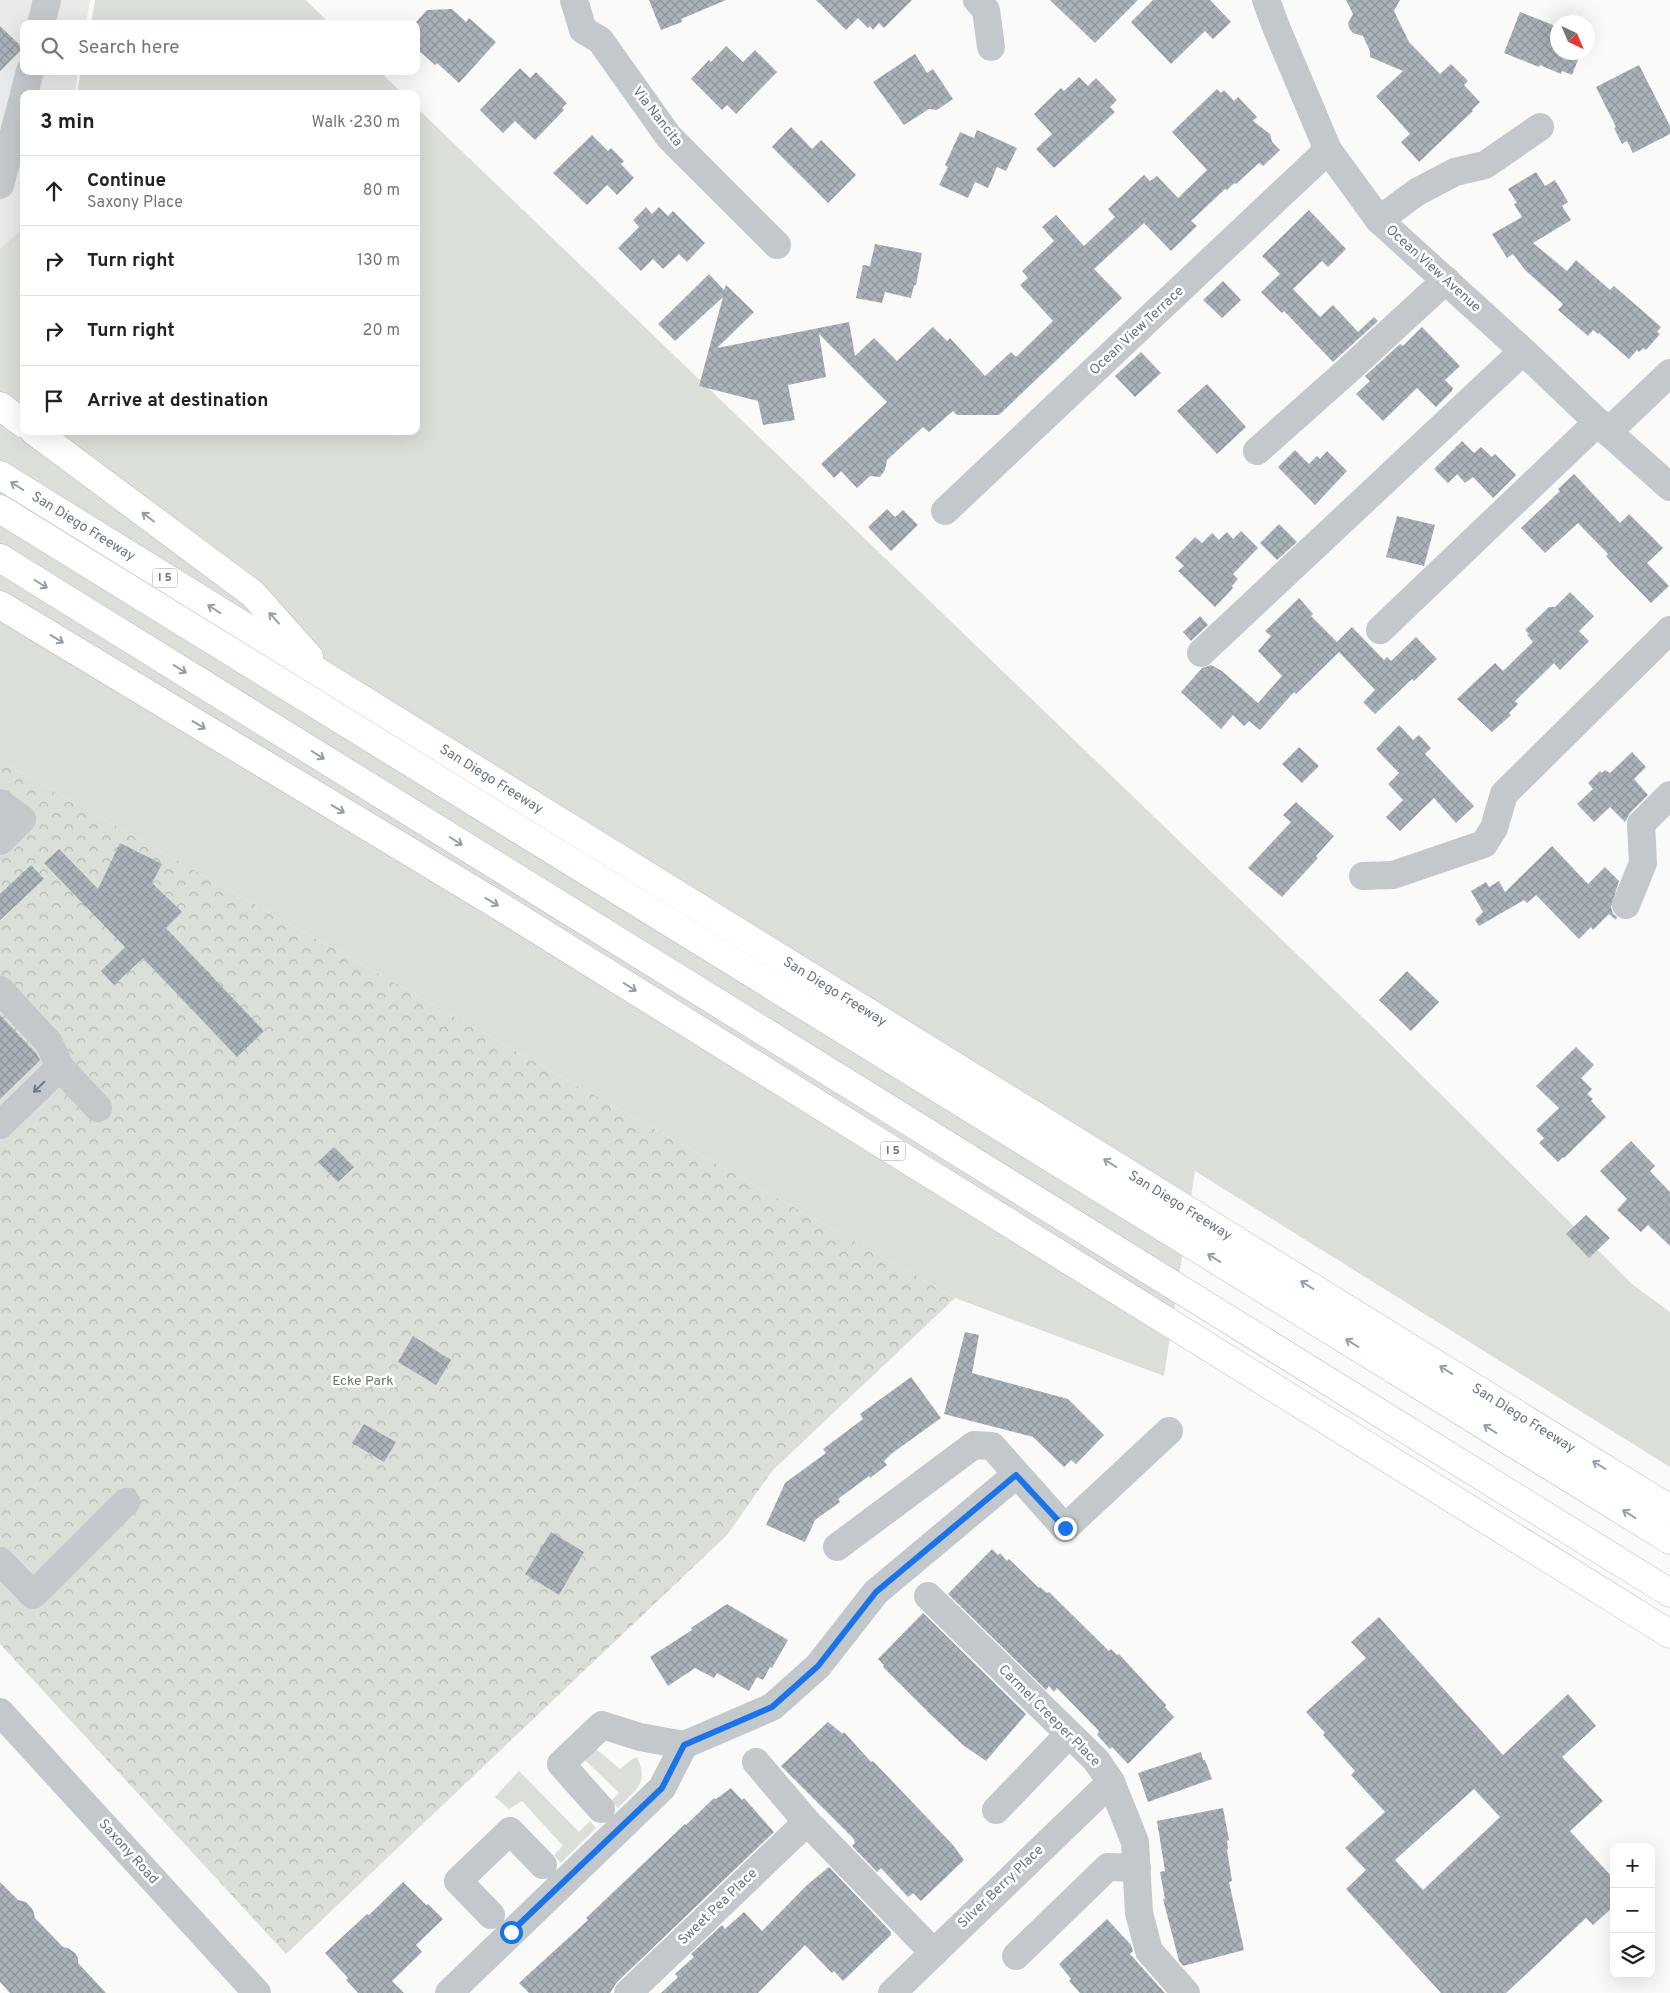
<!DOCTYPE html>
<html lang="en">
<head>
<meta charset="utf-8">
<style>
  :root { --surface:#fff; --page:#f6f6f6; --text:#222; --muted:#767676; --line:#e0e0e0 }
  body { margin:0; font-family:Overpass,sans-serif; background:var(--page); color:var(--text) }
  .controls { position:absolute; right:15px; bottom:15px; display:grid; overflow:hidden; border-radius:10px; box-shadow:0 5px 20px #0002 }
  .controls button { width:45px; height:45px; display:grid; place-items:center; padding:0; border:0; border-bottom:1px solid var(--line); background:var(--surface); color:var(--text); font:25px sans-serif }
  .compass { position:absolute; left:1550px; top:15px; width:45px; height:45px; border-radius:50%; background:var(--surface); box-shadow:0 5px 20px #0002; rotate:136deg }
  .stop { position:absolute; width:15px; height:15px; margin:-11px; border:4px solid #1a73e8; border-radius:50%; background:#fff }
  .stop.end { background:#1a73e8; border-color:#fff; box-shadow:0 1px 5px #0008 }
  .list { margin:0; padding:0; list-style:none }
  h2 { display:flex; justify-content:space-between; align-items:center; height:65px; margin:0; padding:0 20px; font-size:21px }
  h2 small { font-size:16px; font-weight:400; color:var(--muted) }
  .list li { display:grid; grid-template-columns:32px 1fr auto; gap:15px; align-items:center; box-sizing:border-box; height:70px; padding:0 20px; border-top:1px solid var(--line) }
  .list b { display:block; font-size:19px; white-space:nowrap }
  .list p { margin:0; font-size:16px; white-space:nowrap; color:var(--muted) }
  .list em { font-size:16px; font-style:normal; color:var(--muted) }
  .icon { flex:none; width:28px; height:28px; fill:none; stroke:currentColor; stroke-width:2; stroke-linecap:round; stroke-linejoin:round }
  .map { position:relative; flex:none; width:1670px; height:1993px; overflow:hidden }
  .search { position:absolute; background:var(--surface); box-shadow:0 5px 20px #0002; left:20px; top:20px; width:400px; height:55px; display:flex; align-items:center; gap:12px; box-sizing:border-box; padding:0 18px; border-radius:10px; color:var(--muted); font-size:19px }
  .panel { position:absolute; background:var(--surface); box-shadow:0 5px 20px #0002; left:20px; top:90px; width:400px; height:345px; border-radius:10px }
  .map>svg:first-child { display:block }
</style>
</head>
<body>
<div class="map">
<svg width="1670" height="1993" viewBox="0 0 1670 1993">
  <defs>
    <pattern id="park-crowns" width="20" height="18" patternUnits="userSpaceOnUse" patternTransform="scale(1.25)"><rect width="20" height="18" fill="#dadfd7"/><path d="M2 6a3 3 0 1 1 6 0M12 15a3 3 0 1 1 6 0" fill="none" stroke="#b4b9b4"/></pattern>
    <pattern id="building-cross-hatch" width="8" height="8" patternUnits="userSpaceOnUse" patternTransform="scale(1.25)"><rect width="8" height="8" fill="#aab3b9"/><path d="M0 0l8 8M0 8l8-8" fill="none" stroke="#8e969c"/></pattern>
  </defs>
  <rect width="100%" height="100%" fill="#fafaf8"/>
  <polygon fill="#e8e9e9" points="0,0 90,0 86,24 24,24 24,71 78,71 75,94 24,94 24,227 0,249"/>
  <g fill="#dadfd7">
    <polygon points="95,0 306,0 330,24 91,24"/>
    <polygon points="81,71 379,71 403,94 77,94"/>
    <polygon points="416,107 1384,1038 1632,1284 1670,1312 1670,1467 1195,1171 1164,1376 955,1298 0,761 0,249 24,227 24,431 416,431"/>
    <path d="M596,1749L620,1769L631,1760L637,1757C649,1785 636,1789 618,1808L611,1801L619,1793L584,1759Z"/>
    <polygon points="519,1771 579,1832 590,1821 596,1828 561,1863 554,1855 563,1846 522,1801 509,1809 495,1797"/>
  </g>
  <polygon fill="url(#park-crowns)" points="0,761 955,1298 772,1471 727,1535 286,1954 0,1644"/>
  <g fill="url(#building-cross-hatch)" fill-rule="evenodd">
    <polygon points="649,0 726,0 681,19 682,22 661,30"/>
    <polygon points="816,0 912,0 884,28 879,23 873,30 870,26 868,28 858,18 846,30"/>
    <polygon points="1050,0 1138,0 1095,43"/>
    <polygon points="1153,0 1210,0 1231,22 1213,39 1205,31 1171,64 1131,22"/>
    <polygon points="1346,0 1400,0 1394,11 1409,42 1440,74 1451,64 1468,81 1464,85 1480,102 1472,110 1473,111 1419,162 1401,142 1410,134 1376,96 1403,71 1370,57 1370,51 1363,36 1353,33 1349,28 1348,23 1353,14"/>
    <polygon points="452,9 466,22 469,18 496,42 459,83 437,63 435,65 416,48 416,22 427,10"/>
    <polygon points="1520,12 1558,27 1558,52 1581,52 1572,75 1562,71 1561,74 1540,65 1539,67 1504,53"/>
    <polygon points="0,26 23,48 0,71"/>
    <polygon points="726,46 743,62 755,50 777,72 736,114 727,105 722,110 691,79 709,60 711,62"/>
    <polygon points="915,54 927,73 933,69 953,99 937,110 929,109 904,125 873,82"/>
    <polygon points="1639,65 1670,126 1670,134 1633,153 1627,141 1622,144 1614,128 1616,127 1596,87"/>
    <polygon points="520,68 530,78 536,72 567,103 562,108 564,110 535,140 515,121 503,133 480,110"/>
    <polygon points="1079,77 1088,86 1096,78 1117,100 1110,107 1115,112 1054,168 1036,149 1052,134 1034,114 1061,88 1064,91"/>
    <polygon points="1217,89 1221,93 1224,90 1234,101 1238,97 1257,117 1253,121 1270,134 1272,142 1280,150 1263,166 1259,163 1236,184 1234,183 1227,190 1225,189 1191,221 1197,226 1171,251 1144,223 1094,269 1122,298 999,415 957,415 953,411 929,432 923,427 887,460 885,470 880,477 870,476 857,488 841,471 834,478 821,464 887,402 819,334 826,377 788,385 795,420 763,425 758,401 699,386 723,297 675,341 658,324 709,274 724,290 726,285 754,312 717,348 849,322 855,356 874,338 897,361 933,327 947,341 950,338 985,376 1011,352 1016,357 1053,321 1020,285 1028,278 1022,271 1054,241 1042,227 1056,215 1084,246 1115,217 1108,209 1144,175 1150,181 1157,176 1178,198 1207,170 1172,132"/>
    <polygon points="791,127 812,149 821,140 856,175 828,203 772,147"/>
    <polygon points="977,130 1017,148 1006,171 997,167 988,188 975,182 968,198 939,185 948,167 945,165 960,132 974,138"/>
    <polygon points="592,135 608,151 611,148 624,161 621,164 634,178 617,195 607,185 587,205 553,173"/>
    <polygon points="1536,172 1545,186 1555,180 1568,202 1562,206 1571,220 1533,243 1567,271 1576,260 1610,290 1614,286 1661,327 1657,332 1660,334 1646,350 1643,348 1639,352 1637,350 1629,359 1599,333 1598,334 1593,330 1588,336 1558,310 1563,304 1525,270 1513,254 1507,258 1492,234 1522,217 1514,204 1517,203 1508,189"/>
    <polygon points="646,207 652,214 659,207 668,216 673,211 705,243 687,262 679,254 663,269 653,259 641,271 618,248 639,227 633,220"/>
    <polygon points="1309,210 1346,249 1328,267 1322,261 1293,289 1320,317 1333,305 1358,332 1374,317 1378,321 1333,362 1284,311 1282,313 1261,292 1280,274 1262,256"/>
    <polygon points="875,244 922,253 916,285 914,285 911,298 885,292 882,303 856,298 863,265 870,266"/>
    <polygon points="1223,281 1241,300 1222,318 1203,300"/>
    <polygon points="1422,327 1460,366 1445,380 1453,388 1452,391 1436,407 1417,388 1383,421 1356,394 1370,381 1365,376 1400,344 1403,346"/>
    <polygon points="1141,352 1161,373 1135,397 1115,376"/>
    <polygon points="1207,384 1246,427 1217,454 1177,411"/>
    <polygon points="1462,441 1474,453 1481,447 1492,457 1495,454 1516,475 1493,498 1473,477 1465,483 1457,474 1448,483 1434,469"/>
    <polygon points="1295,450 1309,464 1317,456 1320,459 1327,451 1347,471 1315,505 1278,467"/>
    <polygon points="1574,474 1620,523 1629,514 1663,548 1647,563 1669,586 1651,603 1615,566 1606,556 1608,554 1578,523 1545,553 1521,528 1560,491 1558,489"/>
    <polygon points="887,509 895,517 903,510 918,525 891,551 868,527"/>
    <polygon points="1397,516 1435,525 1424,566 1386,557"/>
    <polygon points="1279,524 1297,542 1277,560 1260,543"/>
    <polygon points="1241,531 1258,548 1233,574 1238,579 1232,586 1233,588 1215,607 1178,571 1184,566 1175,558 1195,537 1202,543 1212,533 1219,540 1227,532 1233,539"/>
    <polygon points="1570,592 1594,616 1579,631 1589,641 1560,670 1554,663 1515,701 1518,704 1509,713 1511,715 1492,732 1457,699 1495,663 1503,671 1533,642 1527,635 1529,634 1525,630 1549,607 1555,607"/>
    <polygon points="1299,598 1313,614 1311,616 1337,642 1352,627 1384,660 1387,657 1391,661 1416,637 1437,659 1414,681 1412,679 1375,714 1363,702 1375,690 1339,652 1296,694 1294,692 1260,730 1249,721 1244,726 1233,715 1221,729 1181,692 1202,668 1211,665 1222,671 1258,703 1282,676 1258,651 1271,636 1265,631"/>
    <polygon points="1200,616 1208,625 1191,641 1183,632"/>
    <polygon points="1399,725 1413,740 1419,735 1431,748 1425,754 1474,806 1456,823 1434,798 1400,831 1386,817 1403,800 1388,784 1399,773 1376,749"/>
    <polygon points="1299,747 1319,766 1302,783 1282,764"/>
    <polygon points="1632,752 1646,767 1634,779 1648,795 1630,813 1625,822 1610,807 1594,822 1577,804 1593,789 1588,783 1600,771 1602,773 1605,770 1610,773"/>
    <polygon points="1296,802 1334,836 1316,856 1318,858 1282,897 1248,868 1291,822 1283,815"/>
    <polygon points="120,843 162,864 152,883 182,912 166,928 264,1031 237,1057 143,958 114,985 101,971 125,947 44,863 59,849 98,889"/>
    <polygon points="1552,846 1588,884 1605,867 1619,881 1611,907 1613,914 1617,917 1616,920 1609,914 1593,930 1591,927 1579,939 1536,895 1527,903 1524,900 1479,926 1475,920 1483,912 1471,891 1486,882 1489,887 1499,881 1505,892"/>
    <polygon points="31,865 44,879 0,920 0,894"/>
    <polygon points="1407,971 1439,1002 1411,1031 1379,1000"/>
    <polygon points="0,1015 36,1053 40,1060 0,1099"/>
    <polygon points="1576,1047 1594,1065 1581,1078 1592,1089 1587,1094 1593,1099 1591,1101 1606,1117 1564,1158 1563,1157 1558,1162 1539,1143 1544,1138 1536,1130 1559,1108 1536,1086"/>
    <polygon points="1631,1141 1655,1166 1650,1171 1670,1192 1670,1246 1648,1225 1641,1232 1617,1210 1627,1199 1600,1171"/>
    <polygon points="334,1147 354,1167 338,1182 318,1162"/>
    <polygon points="1586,1215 1610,1238 1589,1258 1566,1234"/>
    <polygon points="965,1332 979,1335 972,1373 1068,1399 1104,1435 1076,1464 1071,1460 1064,1467 1033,1437 944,1414"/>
    <polygon points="413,1336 451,1360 436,1385 398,1362"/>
    <polygon points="911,1377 941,1418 891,1454 884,1461 887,1465 870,1478 869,1476 838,1499 840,1502 815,1520 805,1542 766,1525 785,1483 826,1453 823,1449 863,1419 860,1414"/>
    <polygon points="364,1424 396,1442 384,1462 352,1443"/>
    <polygon points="551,1532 584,1552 559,1595 525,1574"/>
    <polygon points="992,1549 998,1555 1000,1553 1007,1561 1009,1559 1039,1588 1040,1587 1047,1593 1049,1592 1109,1651 1111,1649 1117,1655 1119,1654 1166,1705 1165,1707 1174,1717 1128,1764 1112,1747 1110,1749 1097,1735 1099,1731 1057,1688 1054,1692 1049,1686 1046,1690 948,1594"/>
    <polygon points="727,1604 788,1640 772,1668 770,1667 763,1680 757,1677 749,1691 717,1673 714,1678 695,1668 668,1686 650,1657 692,1630 691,1628"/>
    <polygon points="923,1613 1026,1714 986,1761 963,1745 930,1714 883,1667 884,1665 878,1659"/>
    <path d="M1379,1617L1503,1755L1568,1694L1596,1726L1562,1757L1603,1801L1570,1831L1614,1879V1906L1593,1925L1586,1918L1506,1993H1441L1346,1889L1366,1870L1345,1848L1385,1812L1351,1775L1355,1771L1323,1735L1325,1733L1306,1712L1366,1658L1351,1642ZM1474,1789L1500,1817L1423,1890L1395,1860Z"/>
    <polygon points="828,1722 843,1734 844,1732 871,1762 873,1761 953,1845 964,1860 921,1901 913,1893 908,1897 881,1868 877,1872 852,1846 855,1843 853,1838 781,1766"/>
    <polygon points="1201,1752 1203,1760 1205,1760 1212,1779 1148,1802 1138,1773"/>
    <polygon points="731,1788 742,1800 744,1798 774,1832 617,1982 610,1993 529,1993 519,1983 588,1920 586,1918 685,1824 686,1825 714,1798 716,1799"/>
    <polygon points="1223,1808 1229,1840 1227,1841 1228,1849 1227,1850 1232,1881 1229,1882 1244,1950 1183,1966 1179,1961 1163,1899 1165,1899 1160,1872 1165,1871 1157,1821"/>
    <polygon points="829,1867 891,1932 891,1935 843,1981 834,1971 832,1973 805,1945 758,1993 661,1993 678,1977 675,1974 694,1957 691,1954 722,1925 725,1929 744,1912 762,1931 807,1885"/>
    <polygon points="0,1882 18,1900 26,1902 33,1910 35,1918 63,1947 68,1948 75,1953 78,1958 78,1963 106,1993 10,1993 0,1982"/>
    <polygon points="403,1882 426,1905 428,1904 443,1919 416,1945 422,1952 392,1981 404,1993 358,1993 346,1980 348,1978 325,1953 367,1914 369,1915"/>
    <polygon points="1107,1919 1131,1945 1133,1951 1130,1954 1165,1993 1080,1993 1069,1981 1071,1979 1059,1964"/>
  </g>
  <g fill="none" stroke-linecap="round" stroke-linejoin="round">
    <defs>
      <g id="highway">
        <polyline points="0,406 24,424"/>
        <polyline points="34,431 253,594 309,657"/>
        <path id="s1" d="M0,475L1670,1509"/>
        <polyline points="0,509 1670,1540"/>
        <polyline points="0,558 1670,1593"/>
        <polyline points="0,605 493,902 1670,1634"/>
      </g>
    </defs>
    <use href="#highway" stroke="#b4b9bd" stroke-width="29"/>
    <g stroke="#c3c8cc" stroke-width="28">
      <polyline points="574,0 583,30 600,40 669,137 777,245"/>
      <polyline points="977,0 986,10 991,47"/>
      <polyline points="1266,0 1276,27 1328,150 1379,220 1523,351 1608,432 1670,487"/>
      <polyline points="41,24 47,0"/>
      <polyline points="24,94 30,71"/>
      <polyline points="0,185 24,95"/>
      <polyline points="1379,220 1417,192 1455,172 1485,165 1540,127"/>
      <polyline points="1608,432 1670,373"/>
      <polyline points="1257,451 1346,372 1446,280"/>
      <polyline points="945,511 1328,150"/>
      <polyline points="1380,630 1598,422"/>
      <polyline points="1201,653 1523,351"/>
      <polyline points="0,803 22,819 0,841"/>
      <polyline points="1363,876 1393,875 1484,844 1494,828 1504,794 1670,630"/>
      <polyline points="1626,905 1643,863 1641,824 1670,795"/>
      <polyline points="0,990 49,1043 60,1067"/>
      <polyline points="0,1125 60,1067 98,1108"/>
      <polyline points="837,1547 974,1445 992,1446 1065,1528 1169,1431"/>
      <polyline points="0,1561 33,1595 126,1502"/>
      <polyline points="928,1596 1096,1760 1111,1782 1135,1842 1139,1913 1149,1951 1186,1993"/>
      <polyline points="0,1712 257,1993"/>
      <polyline points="756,1762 807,1822 934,1953"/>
      <polyline points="601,1809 561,1764 602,1725 640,1737 684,1745 772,1707 818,1666 876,1592 1016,1475"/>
      <polyline points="996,1810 1069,1734"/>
      <polyline points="491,1915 458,1881 510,1831 543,1865"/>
      <polyline points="1016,1956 1108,1867 1137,1868"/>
      <polyline points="449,1993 662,1788 684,1745"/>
      <polyline points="628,1993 807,1822"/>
      <polyline points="892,1993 1111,1782"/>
    </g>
    <use href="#highway" stroke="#fff" stroke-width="28"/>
  </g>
  <defs><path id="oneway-shaft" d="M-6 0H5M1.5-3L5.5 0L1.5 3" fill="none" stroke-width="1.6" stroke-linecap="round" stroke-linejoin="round" transform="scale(1.25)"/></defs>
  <g stroke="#939fa8">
    <use href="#oneway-shaft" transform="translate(17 486) rotate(-148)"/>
    <use href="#oneway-shaft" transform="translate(148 517) rotate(-143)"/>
    <use href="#oneway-shaft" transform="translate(41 584) rotate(32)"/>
    <use href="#oneway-shaft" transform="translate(214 609) rotate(-148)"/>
    <use href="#oneway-shaft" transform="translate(274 618) rotate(-132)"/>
    <use href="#oneway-shaft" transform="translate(57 639) rotate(31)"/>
    <use href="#oneway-shaft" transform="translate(180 669) rotate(32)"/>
    <use href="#oneway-shaft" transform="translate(199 725) rotate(31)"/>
    <use href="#oneway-shaft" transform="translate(318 755) rotate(32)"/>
    <use href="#oneway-shaft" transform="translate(338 809) rotate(31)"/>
    <use href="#oneway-shaft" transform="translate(456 841) rotate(32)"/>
    <use href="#oneway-shaft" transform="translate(492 902) rotate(31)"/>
    <use href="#oneway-shaft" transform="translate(630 987) rotate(32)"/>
    <use href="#oneway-shaft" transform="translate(1110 1163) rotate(-148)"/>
    <use href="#oneway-shaft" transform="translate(1214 1258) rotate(-148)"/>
    <use href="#oneway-shaft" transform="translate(1307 1285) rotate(-148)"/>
    <use href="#oneway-shaft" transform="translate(1352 1343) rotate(-148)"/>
    <use href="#oneway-shaft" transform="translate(1446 1370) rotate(-148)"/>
    <use href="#oneway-shaft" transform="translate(1490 1429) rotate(-148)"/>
    <use href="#oneway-shaft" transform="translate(1599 1465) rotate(-148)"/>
    <use href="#oneway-shaft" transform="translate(1629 1514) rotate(-148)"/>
  </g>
  <use stroke="#6a7a87" href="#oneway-shaft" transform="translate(39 1087) rotate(136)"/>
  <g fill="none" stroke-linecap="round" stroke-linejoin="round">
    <polyline stroke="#1a73e8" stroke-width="6" points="511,1932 662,1788 684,1745 772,1707 818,1666 876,1592 1016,1475 1065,1528"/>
  </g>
  <g text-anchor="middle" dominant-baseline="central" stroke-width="5" stroke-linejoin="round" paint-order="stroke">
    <g fill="#fff" stroke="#939fa8" stroke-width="1">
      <rect x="152.5" y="568.5" width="25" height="19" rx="4"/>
      <rect x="880.5" y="1141.5" width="25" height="19" rx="4"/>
    </g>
    <g font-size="12" font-weight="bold" fill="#657683">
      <text x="165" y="578">I 5</text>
      <text x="893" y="1151">I 5</text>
    </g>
    <g font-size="14" fill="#657683" stroke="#fff">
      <text transform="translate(657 117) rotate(52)">Via Nancita</text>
      <text transform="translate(1433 269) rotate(42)">Ocean View Avenue</text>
      <text transform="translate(1137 331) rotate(-43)">Ocean View Terrace</text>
      <text stroke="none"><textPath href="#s1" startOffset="98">San Diego Freeway</textPath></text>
      <text stroke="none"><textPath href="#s1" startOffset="578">San Diego Freeway</textPath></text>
      <text stroke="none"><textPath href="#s1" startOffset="982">San Diego Freeway</textPath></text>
      <text stroke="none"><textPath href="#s1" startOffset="1388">San Diego Freeway</textPath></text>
      <text stroke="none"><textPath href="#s1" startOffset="1792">San Diego Freeway</textPath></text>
      <text transform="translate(1049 1716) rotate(45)">Carmel Creeper Place</text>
      <text transform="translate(128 1852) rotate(48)">Saxony Road</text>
      <text transform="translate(1001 1887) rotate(-44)">Silver Berry Place</text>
      <text transform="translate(718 1907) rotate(-44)">Sweet Pea Place</text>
    </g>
    <g font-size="14" fill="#687a64" stroke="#fff">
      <text x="363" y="1381">Ecke Park</text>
    </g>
  </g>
</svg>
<div class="controls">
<button>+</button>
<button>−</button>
<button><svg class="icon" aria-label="layers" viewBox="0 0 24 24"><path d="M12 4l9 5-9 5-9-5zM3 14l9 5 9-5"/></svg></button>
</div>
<svg class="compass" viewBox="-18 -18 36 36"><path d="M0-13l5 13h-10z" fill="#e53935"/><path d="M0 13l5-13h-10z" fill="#767676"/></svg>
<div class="stop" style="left:511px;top:1932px"></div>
<div class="stop end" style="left:1065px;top:1528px"></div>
<div class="search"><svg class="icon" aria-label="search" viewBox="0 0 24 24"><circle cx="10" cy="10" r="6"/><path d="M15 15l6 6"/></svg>Search here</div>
<section class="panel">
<h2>3 min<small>Walk · 230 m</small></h2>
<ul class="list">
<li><svg class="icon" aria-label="ahead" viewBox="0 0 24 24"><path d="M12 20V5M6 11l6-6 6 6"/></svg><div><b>Continue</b><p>Saxony Place</p></div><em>80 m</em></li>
<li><svg class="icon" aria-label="right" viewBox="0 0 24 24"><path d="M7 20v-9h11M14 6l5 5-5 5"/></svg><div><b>Turn right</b></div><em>130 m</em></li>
<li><svg class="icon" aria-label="right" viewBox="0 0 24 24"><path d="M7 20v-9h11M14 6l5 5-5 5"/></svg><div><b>Turn right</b></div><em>20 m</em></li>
<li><svg class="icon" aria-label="arrive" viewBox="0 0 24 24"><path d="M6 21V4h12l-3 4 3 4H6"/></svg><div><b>Arrive at destination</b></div></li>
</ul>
</section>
</div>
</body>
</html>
